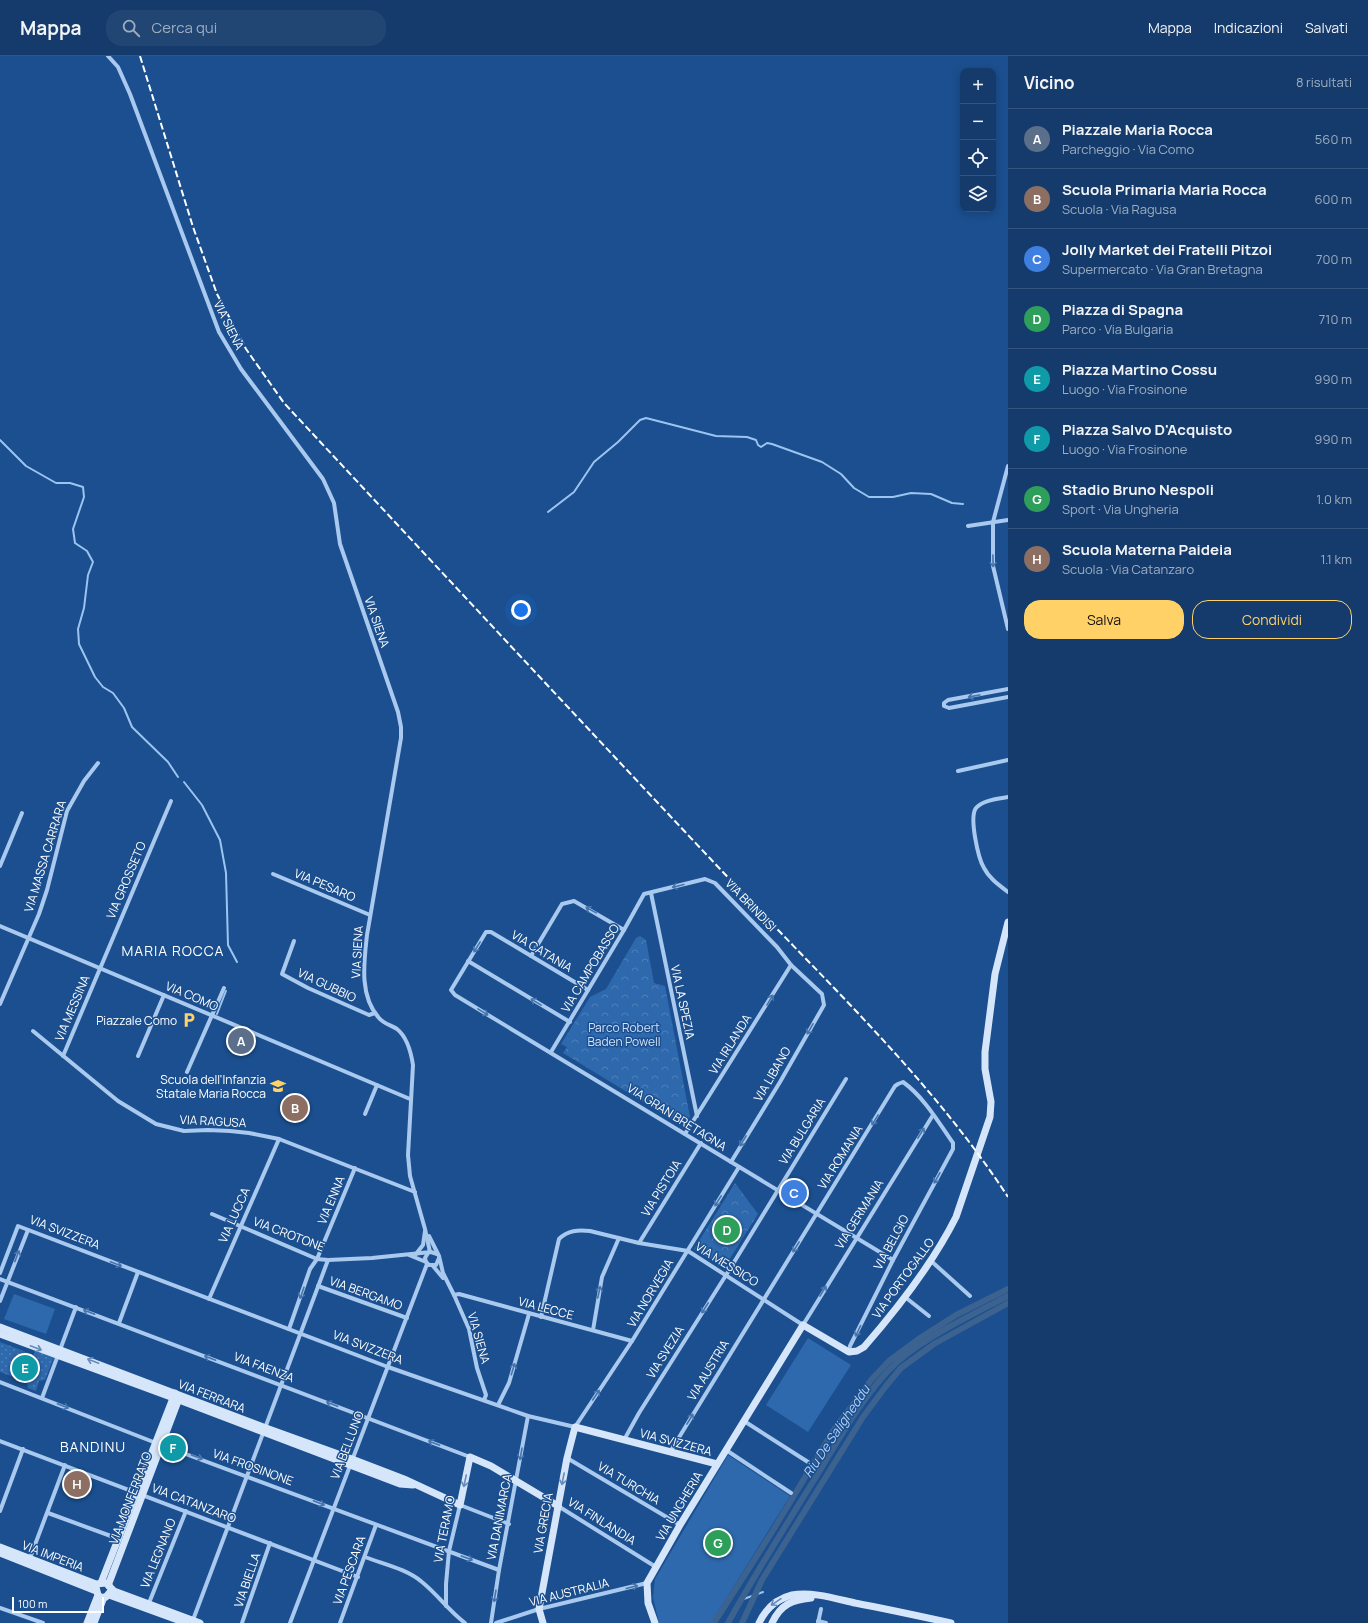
<!DOCTYPE html>
<html lang="it">
<head>
<meta charset="utf-8">
<style>
  :root { --surface:#143b6b; --page:#214673; --text:#f1f3f6; --muted:#9dadc1; --line:#33557e; --accent:#ffd166 }
  body { margin:0; font-family:Manrope,sans-serif; background:var(--page); color:var(--text) }
  .controls { position:absolute; right:12px; top:12px; display:grid; overflow:hidden; border-radius:8px; box-shadow:0 2px 10px #0003 }
  .controls button { width:36px; height:36px; display:grid; place-items:center; padding:0; border:0; border-bottom:1px solid var(--line); background:var(--surface); color:var(--text); font:20px sans-serif }
  .scale { position:absolute; left:12px; bottom:10px; width:92px; box-sizing:border-box; padding-left:4px; border:2px solid #fff; border-top:0; font-size:11px; line-height:14px; white-space:nowrap; color:#fff; -webkit-text-stroke:3px #1b4f8f; paint-order:stroke }
  .you { position:absolute; left:521px; top:554px; width:14px; height:14px; margin:-10px; border:3px solid #fff; border-radius:50%; background:#1a73e8; box-shadow:0 0 0 6px #1a73e833 }
  .badge { display:grid; place-items:center; width:26px; height:26px; border-radius:50%; background:var(--accent); color:#fff; font-size:13px; font-weight:700 }
  .pin { position:absolute; translate:-50% -50%; border:2px solid #fff; box-shadow:0 1px 4px #0006 }
  .list { margin:0; padding:0; list-style:none }
  h2 { display:flex; justify-content:space-between; align-items:center; height:52px; margin:0; padding:0 16px; font-size:17px }
  h2 small { font-size:13px; font-weight:400; color:var(--muted) }
  .list li { display:grid; grid-template-columns:26px 1fr auto; gap:12px; align-items:center; box-sizing:border-box; height:60px; padding:0 16px; border-top:1px solid var(--line) }
  .list b { display:block; font-size:15px; white-space:nowrap }
  .list p { margin:0; font-size:13px; white-space:nowrap; color:var(--muted) }
  .list em { font-size:13px; font-style:normal; color:var(--muted) }
  .actions { display:flex; gap:8px; padding:12px 16px }
  .actions a { flex:1; padding:9px 0; border:1px solid var(--accent); border-radius:16px; text-align:center; font-size:14px; color:var(--accent) }
  .actions .main { background:var(--accent); color:#111 }
  .icon { flex:none; width:22px; height:22px; fill:none; stroke:currentColor; stroke-width:2; stroke-linecap:round; stroke-linejoin:round }
  .map { position:relative; flex:none; width:1008px; height:1567px; overflow:hidden }
  header { display:flex; align-items:center; gap:24px; box-sizing:border-box; height:56px; padding:0 20px; background:var(--surface); border-bottom:1px solid var(--line) }
  header strong { font-size:19px }
  nav { display:flex; gap:22px; margin-inline-start:auto; font-size:14px }
  .search { width:280px; height:36px; background:var(--page); display:flex; align-items:center; gap:10px; box-sizing:border-box; padding:0 14px; border-radius:16px; color:var(--muted); font-size:15px }
  main { display:flex }
  aside { flex:1; background:var(--surface) }
  .map>svg:first-child { display:block }
</style>
</head>
<body>
<header>
<strong>Mappa</strong>
<div class="search"><svg class="icon" aria-label="search" viewBox="0 0 24 24"><circle cx="10" cy="10" r="6"/><path d="M15 15l6 6"/></svg>Cerca qui</div>
<nav><a>Mappa</a><a>Indicazioni</a><a>Salvati</a></nav>
</header>
<main>
<div class="map">
<svg width="1008" height="1567" viewBox="0 0 1008 1567">
  <defs>
    <pattern id="park-crowns" width="20" height="18" patternUnits="userSpaceOnUse"><rect width="20" height="18" fill="#2e69ad"/><path d="M2 6a3 3 0 1 1 6 0M12 15a3 3 0 1 1 6 0" fill="none" stroke="#4d80b9"/></pattern>
    <pattern id="garden-dots" width="8" height="8" patternUnits="userSpaceOnUse"><rect width="8" height="8" fill="#2e69ad"/><path d="M2 2h.1M6 6h.1" fill="none" stroke="#4d80b9" stroke-width="1.8" stroke-linecap="round"/></pattern>
  </defs>
  <rect width="100%" height="100%" fill="#1b4f8f"/>
  <g fill="#2e69ad">
    <polygon points="14,1238 55,1253 46,1278 4,1263"/>
    <polygon points="808,1282 851,1309 808,1376 766,1349"/>
    <polygon points="728,1399 790,1440 711,1567 659,1567 653,1541 655,1523"/>
  </g>
  <g fill="url(#park-crowns)">
    <polygon points="640,880 646,884 654,927 665,930 690,1061 688,1064 683,1061 678,1067 563,997 567,991 561,988 590,941 606,933 636,882"/>
    <polygon points="735,1127 758,1158 724,1212 694,1193"/>
  </g>
  <polygon fill="url(#garden-dots)" points="0,1286 34,1299 35,1294 54,1301 45,1324 39,1325 36,1335 28,1332 27,1326 0,1316"/>
  <g fill="none" stroke-linecap="round" stroke-linejoin="round">
    <g stroke="#9cc4f0" stroke-width="2">
      <polyline points="0,384 26,410 56,427 70,427 83,431 84,441 73,473 75,487 87,495 93,506 88,519 84,552 78,573 79,588 95,621 103,631 113,637 124,652 132,671 168,706 178,721"/>
      <polyline points="548,456 574,436 594,406 618,386 640,364 646,362 716,380 747,381 756,384 758,389 761,391 767,387 772,388 822,406 841,418 854,432 869,441 893,441 911,437 931,438 952,447 963,448"/>
      <polyline points="184,726 202,749 220,784 226,817 228,889 237,906"/>
      <polyline points="217,958 226,935"/>
      <polyline points="741,1544 763,1536"/>
    </g>
    <g stroke="#3c6290" stroke-width="6">
      <polyline points="714,1567 772,1476 833,1375 872,1323 889,1305 920,1282 956,1259 1008,1233"/>
      <path d="M728,1567C756,1516 788,1466 819,1416C840,1381 866,1335 896,1307C925,1281 973,1258 1008,1240"/>
      <polyline points="742,1567 762,1524 863,1361 886,1330 901,1312 934,1288 1008,1247"/>
    </g>
    <g stroke="#a9c9ee" stroke-width="4">
      <path d="M108,0L118,11L130,38L219,276L241,313L323,423L334,447L340,488L398,656L401,671V682L367,879C364,906 359,940 379,962C384,968 391,969 397,973C407,981 411,996 413,1009L408,1099L410,1120L425,1173L430,1196"/>
      <polyline points="1008,410 993,466 993,510 1008,573"/>
      <polyline points="968,470 1008,464"/>
      <polyline points="1008,633 948,644 944,647 944,650 949,652 1008,641"/>
      <polyline points="958,715 1008,704"/>
      <path d="M1008,741C998,743 983,744 976,752C969,761 978,802 984,812C989,822 999,829 1008,836"/>
      <polyline points="0,810 22,757"/>
      <polyline points="273,818 370,859"/>
      <polyline points="651,837 697,1060"/>
      <polyline points="0,870 410,1043"/>
      <polyline points="294,885 282,918 308,932 369,959 375,957"/>
      <polyline points="531,900 562,848 574,845 624,874"/>
      <polyline points="468,905 570,966"/>
      <polyline points="588,934 491,876 486,876 451,934 455,939 893,1204"/>
      <polyline points="0,948 39,858 47,834 67,755 84,725 98,707"/>
      <polyline points="33,975 118,1045 156,1068 184,1075 208,1074 230,1075 249,1077 279,1083 415,1136"/>
      <polyline points="551,996 624,874 644,838 705,823 715,827 777,891 791,909 822,938 824,949 780,1026 731,1106"/>
      <polyline points="63,1000 171,745"/>
      <polyline points="138,1000 164,939"/>
      <polyline points="187,1016 224,932"/>
      <polyline points="365,1058 377,1029"/>
      <polyline points="685,1078 791,909"/>
      <polyline points="212,1158 317,1203 328,1204 372,1202 431,1196 437,1198"/>
      <polyline points="429,1180 439,1200 443,1217 454,1239 469,1273 477,1312 486,1339 484,1344"/>
      <polyline points="639,1187 701,1087"/>
      <polyline points="428,1197 425,1202 426,1206 429,1209 436,1209 439,1202"/>
      <polyline points="416,1198 423,1189 425,1175"/>
      <polyline points="409,1199 426,1206"/>
      <polyline points="930,1204 970,1240"/>
      <polyline points="433,1210 443,1222"/>
      <polyline points="0,1217 18,1170 388,1311 528,1360 575,1371 632,1285 739,1111"/>
      <polyline points="0,1223 470,1401"/>
      <polyline points="318,1230 407,1262"/>
      <polyline points="454,1239 459,1238 632,1285"/>
      <polyline points="905,1241 929,1260"/>
      <polyline points="209,1243 279,1083"/>
      <polyline points="0,1245 28,1174"/>
      <path d="M541,1261L559,1183C568,1174 578,1174 590,1175L639,1187L688,1195L803,1269L933,1059"/>
      <polyline points="119,1267 138,1216"/>
      <polyline points="289,1273 310,1213 317,1203 355,1112"/>
      <polyline points="593,1274 602,1221 619,1182"/>
      <polyline points="0,1326 156,1387 499,1514"/>
      <polyline points="42,1342 76,1251"/>
      <polyline points="498,1349 509,1327 529,1258"/>
      <polyline points="744,1365 808,1406"/>
      <polyline points="624,1384 639,1357 728,1216 846,1023"/>
      <polyline points="0,1385 358,1521"/>
      <polyline points="726,1394 791,1437"/>
      <path d="M670,1396L895,1030L898,1028L903,1026C924,1041 939,1067 953,1087V1093L893,1204L850,1290L849,1296"/>
      <polyline points="567,1402 680,1469"/>
      <polyline points="558,1450 656,1511"/>
      <polyline points="0,1455 23,1393"/>
      <polyline points="48,1457 119,1483"/>
      <path d="M365,1501C383,1508 407,1513 422,1526C438,1539 449,1555 465,1567"/>
      <polyline points="30,1502 65,1409"/>
      <polyline points="149,1547 186,1455"/>
      <polyline points="446,1550 446,1528 449,1495 460,1449 509,1468"/>
      <polyline points="0,1552 43,1567"/>
      <polyline points="193,1564 328,1204"/>
      <polyline points="818,1565 826,1567"/>
      <polyline points="242,1567 270,1487"/>
      <polyline points="290,1567 427,1208"/>
      <polyline points="340,1567 376,1469"/>
      <polyline points="491,1567 499,1514 528,1360"/>
      <polyline points="496,1567 539,1553 647,1527"/>
      <polyline points="818,1567 821,1553"/>
    </g>
    <g stroke="#d6e6fa" stroke-width="7">
      <polyline points="0,1271 266,1372 352,1403 404,1423 460,1449 470,1401 491,1410 558,1450"/>
      <polyline points="0,1278 179,1344 400,1428 413,1429"/>
      <polyline points="0,1491 96,1528 106,1527 114,1535 200,1567"/>
      <polyline points="0,1497 96,1535"/>
      <polyline points="101,1527 175,1337"/>
      <polyline points="109,1530 109,1527 180,1340"/>
      <polyline points="96,1531 98,1539 102,1542 106,1541 110,1536"/>
      <polyline points="109,1539 186,1567"/>
      <polyline points="87,1567 98,1539"/>
      <polyline points="94,1567 104,1541"/>
      <polyline points="543,1567 539,1553 567,1402 575,1371 717,1408"/>
      <path d="M655,1567L648,1547L647,1527L680,1469L803,1269L849,1296L857,1295L864,1291C898,1252 933,1207 956,1161L990,1061L991,1046L985,1013V996L995,918L1008,866"/>
      <path d="M759,1567C766,1552 776,1543 792,1539C811,1535 837,1543 855,1547C887,1553 919,1560 951,1567"/>
      <path d="M772,1567C781,1548 792,1544 811,1542"/>
    </g>
    <path stroke="#fff" stroke-width="2" stroke-dasharray="7 3" stroke-linecap="butt" d="M140,0L193,171L217,238L246,293L284,347C435,509 586,671 738,832C832,932 933,1026 1008,1141"/>
  </g>
  <defs><path id="oneway-shaft" d="M-6 0H5M1.5-3L5.5 0L1.5 3" fill="none" stroke-width="1.6" stroke-linecap="round" stroke-linejoin="round"/></defs>
  <g stroke="#4674ac">
    <use href="#oneway-shaft" transform="translate(993 505) rotate(89)"/>
    <use href="#oneway-shaft" transform="translate(974 640) rotate(170)"/>
    <use href="#oneway-shaft" transform="translate(678 830) rotate(166)"/>
    <use href="#oneway-shaft" transform="translate(591 854) rotate(-151)"/>
    <use href="#oneway-shaft" transform="translate(477 891) rotate(122)"/>
    <use href="#oneway-shaft" transform="translate(770 944) rotate(-59)"/>
    <use href="#oneway-shaft" transform="translate(536 946) rotate(-149)"/>
    <use href="#oneway-shaft" transform="translate(483 956) rotate(31)"/>
    <use href="#oneway-shaft" transform="translate(810 973) rotate(120)"/>
    <use href="#oneway-shaft" transform="translate(875 1064) rotate(122)"/>
    <use href="#oneway-shaft" transform="translate(921 1077) rotate(-58)"/>
    <use href="#oneway-shaft" transform="translate(743 1085) rotate(121)"/>
    <use href="#oneway-shaft" transform="translate(937 1122) rotate(119)"/>
    <use href="#oneway-shaft" transform="translate(718 1145) rotate(122)"/>
    <use href="#oneway-shaft" transform="translate(796 1191) rotate(122)"/>
    <use href="#oneway-shaft" transform="translate(17 1200) rotate(-69)"/>
    <use href="#oneway-shaft" transform="translate(116 1208) rotate(21)"/>
    <use href="#oneway-shaft" transform="translate(823 1235) rotate(-59)"/>
    <use href="#oneway-shaft" transform="translate(599 1236) rotate(-78)"/>
    <use href="#oneway-shaft" transform="translate(302 1237) rotate(109)"/>
    <use href="#oneway-shaft" transform="translate(705 1252) rotate(122)"/>
    <use href="#oneway-shaft" transform="translate(89 1256) rotate(-159)"/>
    <use href="#oneway-shaft" transform="translate(858 1275) rotate(116)"/>
    <use href="#oneway-shaft" transform="translate(210 1302) rotate(-159)"/>
    <use href="#oneway-shaft" transform="translate(513 1313) rotate(-73)"/>
    <use href="#oneway-shaft" transform="translate(596 1339) rotate(-56)"/>
    <use href="#oneway-shaft" transform="translate(332 1348) rotate(-159)"/>
    <use href="#oneway-shaft" transform="translate(63 1350) rotate(21)"/>
    <use href="#oneway-shaft" transform="translate(690 1363) rotate(-59)"/>
    <use href="#oneway-shaft" transform="translate(434 1387) rotate(-159)"/>
    <use href="#oneway-shaft" transform="translate(521 1398) rotate(100)"/>
    <use href="#oneway-shaft" transform="translate(197 1401) rotate(20)"/>
    <use href="#oneway-shaft" transform="translate(319 1447) rotate(21)"/>
    <use href="#oneway-shaft" transform="translate(467 1502) rotate(20)"/>
    <use href="#oneway-shaft" transform="translate(632 1531) rotate(-14)"/>
    <use href="#oneway-shaft" transform="translate(495 1540) rotate(99)"/>
  </g>
  <g stroke="#668bba">
    <use href="#oneway-shaft" transform="translate(36 1292) rotate(21)"/>
    <use href="#oneway-shaft" transform="translate(93 1305) rotate(-159)"/>
    <use href="#oneway-shaft" transform="translate(563 1423) rotate(101)"/>
    <use href="#oneway-shaft" transform="translate(465 1425) rotate(102)"/>
    <use href="#oneway-shaft" transform="translate(776 1546) rotate(146)"/>
  </g>
  <defs>
    <symbol id="parking-bare" viewBox="-9 -9 18 18"><path d="M-3.5-5.5H1a3.5 3.5 0 0 1 0 7H-1V5.5H-3.5ZM-1-3.4V-.6H.8a1.4 1.4 0 0 0 0-2.8Z" fill="#ffd166" stroke="#1b4f8f" stroke-width="2.5" paint-order="stroke"/></symbol>
    <symbol id="school-bare" viewBox="-9 -9 18 18"><path d="M0-5L7-2L0 1L-7-2ZM-4 1L0 2.5L4 1V4Q0 6-4 4Z" fill="#ffd166" stroke="#1b4f8f" stroke-width="2.5" paint-order="stroke"/></symbol>
  </defs>
  <g fill-rule="evenodd">
    <use href="#parking-bare" x="178" y="953" width="22" height="22"/>
    <use href="#school-bare" x="267" y="1019" width="22" height="22"/>
  </g>
  <g text-anchor="middle" dominant-baseline="central" stroke-width="3" stroke-linejoin="round" paint-order="stroke">
    <g font-size="12" fill="#fff" stroke="#1b4f8f">
      <text transform="translate(229 269) rotate(64)">VIA SIENA</text>
      <text transform="translate(377 566) rotate(71)">VIA SIENA</text>
      <text transform="translate(45 800) rotate(-73)">VIA MASSA CARRARA</text>
      <text transform="translate(126 824) rotate(-67)">VIA GROSSETO</text>
      <text transform="translate(325 829) rotate(23)">VIA PESARO</text>
      <text transform="translate(751 849) rotate(46)">VIA BRINDISI</text>
      <text transform="translate(542 895) rotate(31)">VIA CATANIA</text>
      <text transform="translate(357 896) rotate(-87)">VIA SIENA</text>
      <text transform="translate(590 912) rotate(-59)">VIA CAMPOBASSO</text>
      <text transform="translate(327 929) rotate(25)">VIA GUBBIO</text>
      <text transform="translate(192 940) rotate(23)">VIA COMO</text>
      <text transform="translate(683 946) rotate(78)">VIA LA SPEZIA</text>
      <text transform="translate(72 952) rotate(-67)">VIA MESSINA</text>
      <text transform="translate(730 988) rotate(-58)">VIA IRLANDA</text>
      <text transform="translate(772 1018) rotate(-60)">VIA LIBANO</text>
      <text transform="translate(677 1061) rotate(32)">VIA GRAN BRETAGNA</text>
      <text transform="translate(213 1065) rotate(3)">VIA RAGUSA</text>
      <text transform="translate(802 1075) rotate(-58)">VIA BULGARIA</text>
      <text transform="translate(840 1101) rotate(-58)">VIA ROMANIA</text>
      <text transform="translate(661 1132) rotate(-58)">VIA PISTOIA</text>
      <text transform="translate(331 1144) rotate(-67)">VIA ENNA</text>
      <text transform="translate(859 1158) rotate(-58)">VIA GERMANIA</text>
      <text transform="translate(234 1159) rotate(-66)">VIA LUCCA</text>
      <text transform="translate(65 1176) rotate(21)">VIA SVIZZERA</text>
      <text transform="translate(289 1178) rotate(21)">VIA CROTONE</text>
      <text transform="translate(891 1186) rotate(-62)">VIA BELGIO</text>
      <text transform="translate(727 1208) rotate(32)">VIA MESSICO</text>
      <text transform="translate(903 1222) rotate(-54)">VIA PORTOGALLO</text>
      <text transform="translate(366 1237) rotate(20)">VIA BERGAMO</text>
      <text transform="translate(650 1237) rotate(-59)">VIA NORVEGIA</text>
      <text transform="translate(546 1252) rotate(15)">VIA LECCE</text>
      <text transform="translate(479 1282) rotate(74)">VIA SIENA</text>
      <text transform="translate(368 1291) rotate(21)">VIA SVIZZERA</text>
      <text transform="translate(665 1296) rotate(-58)">VIA SVEZIA</text>
      <text transform="translate(264 1311) rotate(21)">VIA FAENZA</text>
      <text transform="translate(708 1314) rotate(-59)">VIA AUSTRIA</text>
      <text transform="translate(212 1340) rotate(21)">VIA FERRARA</text>
      <text transform="translate(676 1386) rotate(15)">VIA SVIZZERA</text>
      <text transform="translate(347 1389) rotate(-69)">VIA BELLUNO</text>
      <text transform="translate(253 1411) rotate(20)">VIA FROSINONE</text>
      <text transform="translate(629 1427) rotate(31)">VIA TURCHIA</text>
      <text transform="translate(130 1442) rotate(-69)">VIA MONFERRATO</text>
      <text transform="translate(194 1447) rotate(21)">VIA CATANZARO</text>
      <text transform="translate(679 1450) rotate(-59)">VIA UNGHERIA</text>
      <text transform="translate(499 1461) rotate(-79)">VIA DANIMARCA</text>
      <text transform="translate(602 1465) rotate(32)">VIA FINLANDIA</text>
      <text transform="translate(543 1467) rotate(-80)">VIA GRECIA</text>
      <text transform="translate(444 1473) rotate(-79)">VIA TERAMO</text>
      <text transform="translate(158 1497) rotate(-68)">VIA LEGNANO</text>
      <text transform="translate(53 1500) rotate(21)">VIA IMPERIA</text>
      <text transform="translate(349 1514) rotate(-70)">VIA PESCARA</text>
      <text transform="translate(247 1524) rotate(-71)">VIA BIELLA</text>
      <text transform="translate(569 1536) rotate(-14)">VIA AUSTRALIA</text>
    </g>
    <g font-size="12" fill="#fff" stroke="#1b4f8f" text-anchor="end">
      <text x="177" y="964">Piazzale Como</text>
      <text x="266" y="1023">Scuola dell'Infanzia<tspan x="266" dy="14">Statale Maria Rocca</tspan></text>
    </g>
    <g font-size="12" fill="#cfe3fa" stroke="#1b4f8f">
      <text x="624" y="971">Parco Robert<tspan x="624" dy="14">Baden Powell</tspan></text>
    </g>
    <g font-size="13" font-style="italic" fill="#b5d3f5" stroke="#1b4f8f">
      <text transform="translate(836 1375) rotate(-56)">Riu De Saligheddu</text>
    </g>
    <g font-size="14" letter-spacing="1" fill="#fff" stroke="#1b4f8f">
      <text x="173" y="894">MARIA ROCCA</text>
      <text x="93" y="1390">BANDINU</text>
    </g>
  </g>
</svg>
<div class="controls">
<button>+</button>
<button>−</button>
<button><svg class="icon" aria-label="locate" viewBox="0 0 24 24"><circle cx="12" cy="12" r="6"/><path d="M12 2v4M12 18v4M2 12h4M18 12h4"/></svg></button>
<button><svg class="icon" aria-label="layers" viewBox="0 0 24 24"><path d="M12 4l9 5-9 5-9-5zM3 14l9 5 9-5"/></svg></button>
</div>
<div class="scale">100 m</div>
<div class="you"></div>
<div class="pin badge" style="left:241px;top:985px;background:#5c6f8a">A</div>
<div class="pin badge" style="left:295px;top:1052px;background:#8d6e63">B</div>
<div class="pin badge" style="left:794px;top:1137px;background:#3f7fe0">C</div>
<div class="pin badge" style="left:727px;top:1174px;background:#2e9e5b">D</div>
<div class="pin badge" style="left:25px;top:1312px;background:#0f9aa8">E</div>
<div class="pin badge" style="left:173px;top:1392px;background:#0f9aa8">F</div>
<div class="pin badge" style="left:718px;top:1487px;background:#2e9e5b">G</div>
<div class="pin badge" style="left:77px;top:1428px;background:#8d6e63">H</div>
</div>
<aside>
<h2>Vicino<small>8 risultati</small></h2>
<ul class="list">
<li><span class="badge" style="background:#5c6f8a">A</span><div><b>Piazzale Maria Rocca</b><p>Parcheggio · Via Como</p></div><em>560 m</em></li>
<li><span class="badge" style="background:#8d6e63">B</span><div><b>Scuola Primaria Maria Rocca</b><p>Scuola · Via Ragusa</p></div><em>600 m</em></li>
<li><span class="badge" style="background:#3f7fe0">C</span><div><b>Jolly Market dei Fratelli Pitzoi</b><p>Supermercato · Via Gran Bretagna</p></div><em>700 m</em></li>
<li><span class="badge" style="background:#2e9e5b">D</span><div><b>Piazza di Spagna</b><p>Parco · Via Bulgaria</p></div><em>710 m</em></li>
<li><span class="badge" style="background:#0f9aa8">E</span><div><b>Piazza Martino Cossu</b><p>Luogo · Via Frosinone</p></div><em>990 m</em></li>
<li><span class="badge" style="background:#0f9aa8">F</span><div><b>Piazza Salvo D'Acquisto</b><p>Luogo · Via Frosinone</p></div><em>990 m</em></li>
<li><span class="badge" style="background:#2e9e5b">G</span><div><b>Stadio Bruno Nespoli</b><p>Sport · Via Ungheria</p></div><em>1.0 km</em></li>
<li><span class="badge" style="background:#8d6e63">H</span><div><b>Scuola Materna Paideia</b><p>Scuola · Via Catanzaro</p></div><em>1.1 km</em></li>
</ul>
<div class="actions"><a class="main">Salva</a><a>Condividi</a></div>
</aside>
</main>
</body>
</html>
